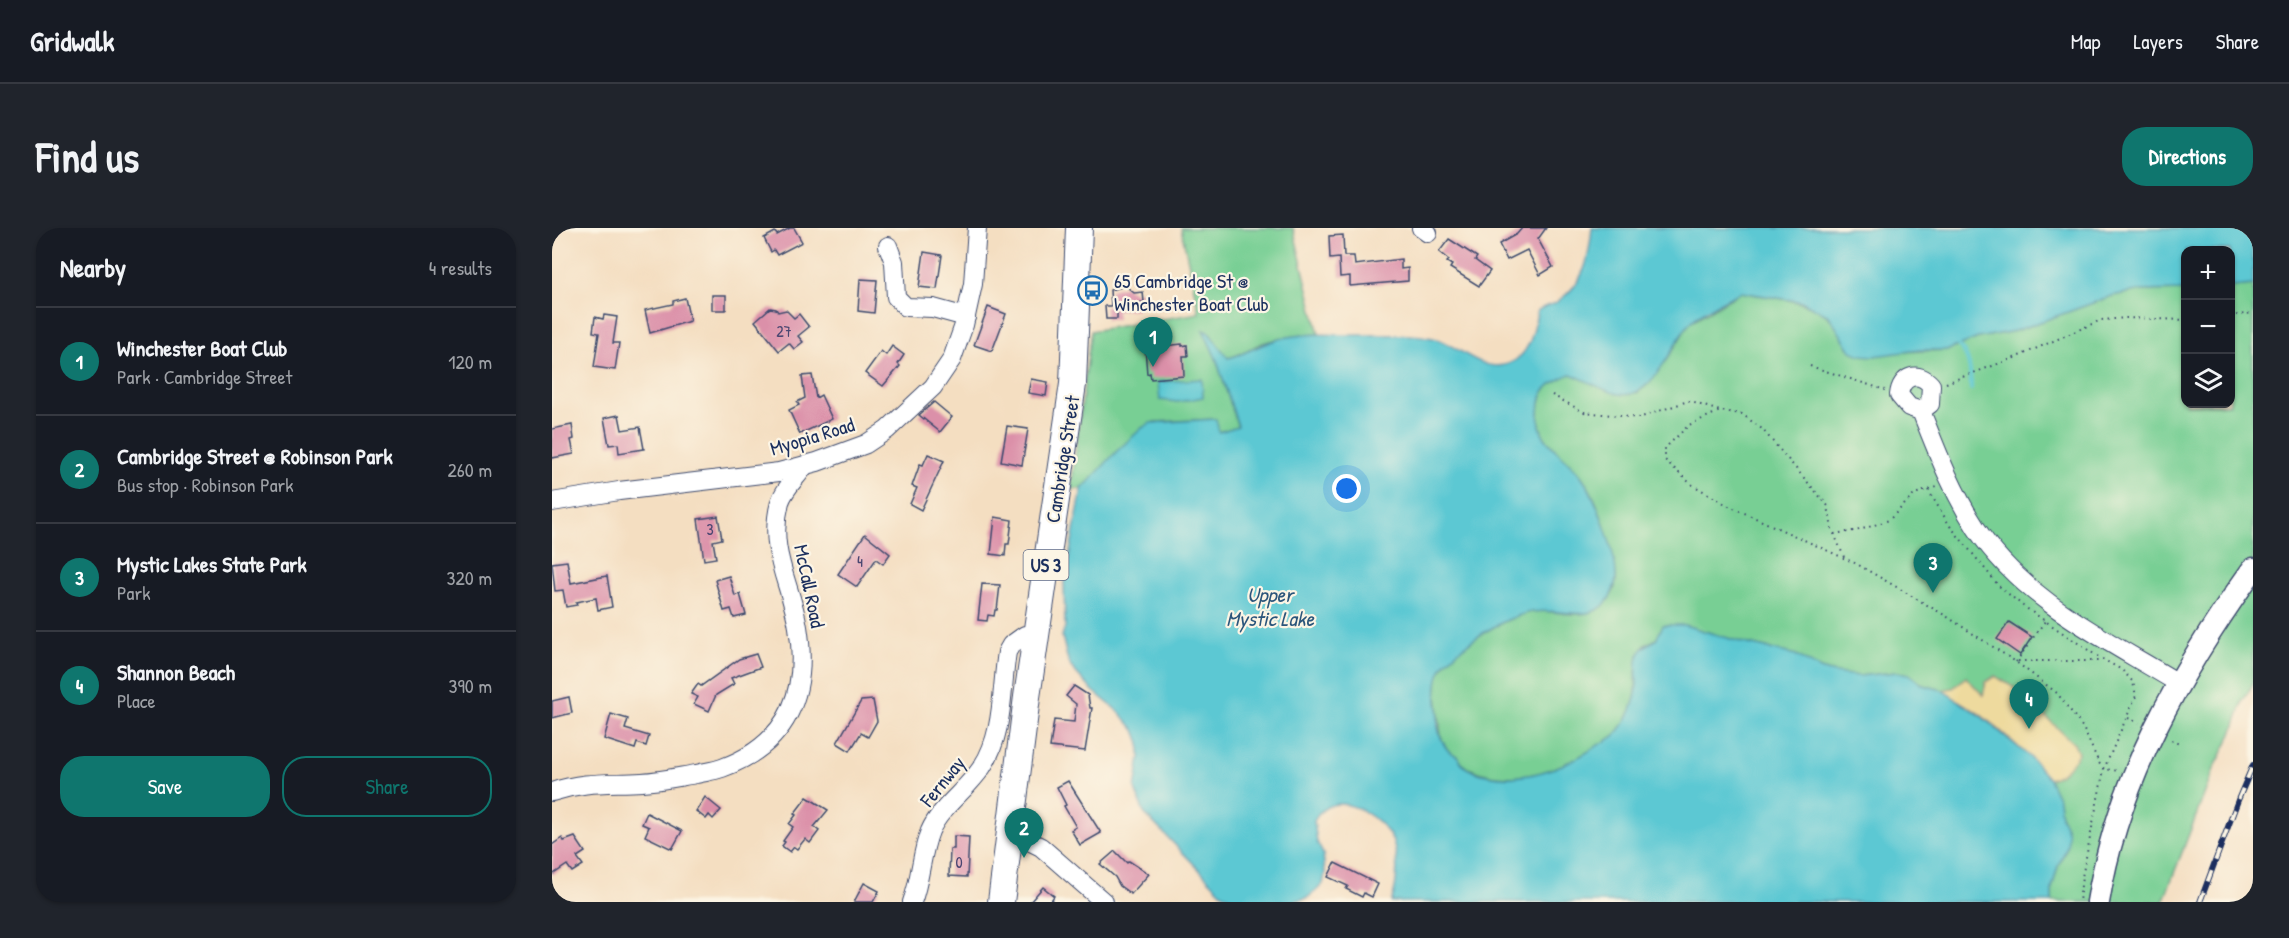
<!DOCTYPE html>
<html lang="en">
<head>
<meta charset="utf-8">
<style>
  :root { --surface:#171b24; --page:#20242c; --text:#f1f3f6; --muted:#9ea1a6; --line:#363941; --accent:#0f766e }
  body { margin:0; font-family:"Patrick Hand",sans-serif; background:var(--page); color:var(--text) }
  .controls { position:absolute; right:18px; top:18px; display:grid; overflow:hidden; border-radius:12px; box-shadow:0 2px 4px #0004 }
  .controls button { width:54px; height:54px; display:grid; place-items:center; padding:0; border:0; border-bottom:2px solid var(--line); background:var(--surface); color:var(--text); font:30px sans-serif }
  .you { position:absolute; left:795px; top:261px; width:21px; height:21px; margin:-15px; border:4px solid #fff; border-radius:50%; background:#1a73e8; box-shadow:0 0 0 9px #1a73e833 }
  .badge { display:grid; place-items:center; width:39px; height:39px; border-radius:50%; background:var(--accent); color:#fff; font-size:20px; font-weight:700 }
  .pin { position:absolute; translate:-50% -50px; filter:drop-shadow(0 2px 3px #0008) }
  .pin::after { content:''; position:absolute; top:32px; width:21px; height:18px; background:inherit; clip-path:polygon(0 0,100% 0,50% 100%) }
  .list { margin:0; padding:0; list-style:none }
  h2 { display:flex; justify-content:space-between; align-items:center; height:78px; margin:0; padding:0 24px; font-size:26px }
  h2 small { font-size:20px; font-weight:400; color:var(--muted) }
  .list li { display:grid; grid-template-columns:39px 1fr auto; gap:18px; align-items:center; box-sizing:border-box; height:108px; padding:0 24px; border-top:2px solid var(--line) }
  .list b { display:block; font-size:22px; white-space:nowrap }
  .list p { margin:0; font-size:20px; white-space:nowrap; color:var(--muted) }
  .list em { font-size:20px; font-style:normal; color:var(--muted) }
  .actions { display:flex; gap:12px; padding:18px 24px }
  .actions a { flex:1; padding:14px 0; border:2px solid var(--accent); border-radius:24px; text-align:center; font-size:21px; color:var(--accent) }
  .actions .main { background:var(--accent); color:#fff }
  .icon { flex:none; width:33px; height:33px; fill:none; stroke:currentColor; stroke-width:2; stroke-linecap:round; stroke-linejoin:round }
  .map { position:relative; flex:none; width:1701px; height:674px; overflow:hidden; border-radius:24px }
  header { display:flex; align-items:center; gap:36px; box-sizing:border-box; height:84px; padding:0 30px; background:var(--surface); border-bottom:2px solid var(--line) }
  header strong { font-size:28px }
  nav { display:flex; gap:33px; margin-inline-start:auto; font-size:21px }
  .intro { display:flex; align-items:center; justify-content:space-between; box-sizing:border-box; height:144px; padding:0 36px }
  h1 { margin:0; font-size:42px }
  .button { padding:15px 27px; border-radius:24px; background:var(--accent); color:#fff; font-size:21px; font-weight:700 }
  main { display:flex; gap:36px; padding:0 36px }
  aside { flex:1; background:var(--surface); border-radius:24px; box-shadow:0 2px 4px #0004 }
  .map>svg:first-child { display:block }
</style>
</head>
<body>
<header>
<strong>Gridwalk</strong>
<nav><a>Map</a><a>Layers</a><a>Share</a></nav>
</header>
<div class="intro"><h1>Find us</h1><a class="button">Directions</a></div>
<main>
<aside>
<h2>Nearby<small>4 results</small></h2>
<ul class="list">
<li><span class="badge">1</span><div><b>Winchester Boat Club</b><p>Park · Cambridge Street</p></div><em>120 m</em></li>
<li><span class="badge">2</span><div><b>Cambridge Street @ Robinson Park</b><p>Bus stop · Robinson Park</p></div><em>260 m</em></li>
<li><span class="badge">3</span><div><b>Mystic Lakes State Park</b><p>Park</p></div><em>320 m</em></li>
<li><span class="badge">4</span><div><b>Shannon Beach</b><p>Place</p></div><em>390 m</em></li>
</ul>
<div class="actions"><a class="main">Save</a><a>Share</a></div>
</aside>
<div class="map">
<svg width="1701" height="674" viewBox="0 0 1701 674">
  <rect width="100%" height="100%" fill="#fcf5e5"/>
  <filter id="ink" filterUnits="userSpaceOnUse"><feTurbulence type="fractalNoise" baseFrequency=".0167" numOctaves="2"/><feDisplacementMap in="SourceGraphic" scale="12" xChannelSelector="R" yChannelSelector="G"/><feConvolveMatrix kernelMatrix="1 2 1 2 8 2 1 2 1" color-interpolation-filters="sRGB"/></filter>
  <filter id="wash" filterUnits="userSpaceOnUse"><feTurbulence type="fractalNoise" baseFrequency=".008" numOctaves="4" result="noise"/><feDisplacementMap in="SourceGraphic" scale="24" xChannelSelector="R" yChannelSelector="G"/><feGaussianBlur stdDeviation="1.35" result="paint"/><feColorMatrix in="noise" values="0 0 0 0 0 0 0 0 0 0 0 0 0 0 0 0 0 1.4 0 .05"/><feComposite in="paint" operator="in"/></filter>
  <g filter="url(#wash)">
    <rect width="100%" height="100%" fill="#f4dec1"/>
    <g fill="#78cf94" stroke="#4a7f79" stroke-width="1.5">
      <path d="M629,0H741L767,106C748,107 729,109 711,115C698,120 688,128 675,130L657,105L652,102L664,130L686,199L666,204L663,191L603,194L590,200L530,261H519L539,103L647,85Z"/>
      <path d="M1701,57V456L1691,473L1680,506L1662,541L1611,674H1500V660L1506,638L1515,619V602L1509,589L1507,572L1390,462L1371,457L1357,446L1345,444L1307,448L1282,445L1268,441L1244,427L1192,415L1132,397L1093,417C1090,423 1086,431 1085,438C1083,447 1085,456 1084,465C1083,478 1074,496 1065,505C1060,511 1052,514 1046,518C1011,540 968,558 927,544C923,542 917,541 914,539C910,537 908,532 905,529C903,527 900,526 898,524C887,515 888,498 887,486C886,472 882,459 887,446C895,423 955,388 979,384C996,381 1012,387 1028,386C1046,385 1063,370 1064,352C1065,347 1062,339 1061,334C1054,305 1048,274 1030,249C1020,235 1002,223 993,210C985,198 984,169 996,159C1002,153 1011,149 1019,145L1042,155L1085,165L1095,157L1117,128L1138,94L1189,64C1232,74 1278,67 1296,119L1347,124L1396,122L1426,110L1463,103L1560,68L1585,63L1633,62L1634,176H1678L1679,59Z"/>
    </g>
    <path fill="#eeda9e" stroke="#84847e" stroke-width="1.5" d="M1443,448L1466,462L1522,516L1526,525C1519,538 1511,547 1497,551C1476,527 1454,506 1429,487C1416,478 1402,471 1390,462L1401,460L1414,449L1431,467L1434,454Z"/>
    <g fill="#5cc8d3" stroke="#3c7c98" stroke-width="1.5">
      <path d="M1040,0H1701V57L1679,59L1678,22H1634L1633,62L1585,63L1560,68L1463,103L1426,110L1396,122H1367L1322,128L1308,127L1299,123L1277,88L1251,74L1189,64C1174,71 1149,83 1138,95C1119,116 1101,174 1066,166C1054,164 1032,151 1019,146C1012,149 1002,153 996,159C984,169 985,198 993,210C1001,222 1020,235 1030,249C1043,267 1069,335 1063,356C1050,405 1009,376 975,385C948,392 918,412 897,431C883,444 883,463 886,481C887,487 885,493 886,499C887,506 892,519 897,523C899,525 902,526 905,528C908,531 910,536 913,539C925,547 947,550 961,549C992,547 1020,535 1045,518C1052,514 1059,511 1064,506C1073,497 1080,482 1083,470C1090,445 1073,426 1104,412L1111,397H1132L1192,415L1244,427L1268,441L1282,445L1307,448L1345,444L1357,446L1371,457L1390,462L1429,488L1478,529L1497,551L1507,572L1509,589L1515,602L1516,610L1515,619L1506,638L1500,660V674H839C846,657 848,622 837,606C821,583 780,559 762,593L765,614L771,626L773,645L771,656L764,663L755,670L738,674H686L670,665L592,585L583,561L588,529V515L583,502L568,485L539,461L519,439L515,429L510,408L513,399L512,355L530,261L565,223L590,200L598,195L664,191L667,204L686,198L664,130L651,102L657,105L676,130C693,127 711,114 731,110C756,104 783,107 808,107C833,107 856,105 881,110C903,115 928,143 952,137C977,131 982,105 985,83C991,78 999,78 1006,73C1033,55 1037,31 1040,0Z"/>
      <polygon points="650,151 651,169 626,174 608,172 606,154"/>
    </g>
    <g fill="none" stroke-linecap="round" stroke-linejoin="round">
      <path stroke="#5cc8d3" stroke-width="4" d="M1407,118C1418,129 1419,146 1419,161"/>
    </g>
    <g id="blocks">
      <g fill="#db90a9">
        <polygon points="238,0 242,0 250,14 225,27 222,22 219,24 212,10 223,4 225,7"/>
        <polygon points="970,0 994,0 986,11 1001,39 988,47 975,22 955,32 947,16 965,6"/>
        <polygon points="791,7 792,28 802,28 803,37 849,31 849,41 856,40 856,53 798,58 798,48 788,49 787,30 778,31 777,8"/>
        <polygon points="897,11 925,29 923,32 938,43 927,58 898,40 900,37 895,34 897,32 887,24"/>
        <polygon points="372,24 390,27 385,61 367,59"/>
        <polygon points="308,51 325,52 322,85 306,83"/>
        <polygon points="574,58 582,65 591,64 592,74 586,75 586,81 565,82 565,91 554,91 553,78 559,78 558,62"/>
        <rect x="160" y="67" width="14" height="15"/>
        <polygon points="133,70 138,93 98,105 93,82 121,76 121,73"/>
        <polygon points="436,79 454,86 440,123 422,117"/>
        <polygon points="218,80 224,81 226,84 234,82 242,90 247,86 257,99 246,108 251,114 242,121 237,115 227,123 203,93"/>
        <polygon points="52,87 65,89 61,115 67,115 63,142 42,139 47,105 41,104 43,89 51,91"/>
        <polygon points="630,116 630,118 635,117 636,128 631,128 632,148 599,151 598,145 595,146 593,120"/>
        <polygon points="340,118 352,127 346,136 348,138 331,158 313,145 329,123 334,127"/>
        <polygon points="260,147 264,170 269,167 280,191 248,206 237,182 247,177 245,174 253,170 250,148"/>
        <polygon points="479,151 496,154 494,168 476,165"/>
        <polygon points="382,174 400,189 388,204 367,187"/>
        <polygon points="67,187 70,202 88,199 92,221 67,225 66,216 57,217 52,190"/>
        <polygon points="20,197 22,211 19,212 22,226 0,230 0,201"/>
        <polygon points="455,198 476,201 470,237 449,233"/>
        <polygon points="376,226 392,233 369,282 358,276 365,260 360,258 368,236 371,237"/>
        <polygon points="166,288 170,311 161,313 164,330 152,332 146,291"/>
        <polygon points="443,289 460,292 457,316 454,316 453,328 439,326"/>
        <polygon points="313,306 338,326 331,336 324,331 305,359 286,346"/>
        <polygon points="15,333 19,355 55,348 60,379 46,382 44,370 24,374 25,377 14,379 11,362 3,363 0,335"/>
        <polygon points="177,348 183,368 188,366 194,387 182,390 179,381 172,383 163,352"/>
        <polygon points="430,356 448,357 445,382 443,382 442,388 436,387 435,393 426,392"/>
        <polygon points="1457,394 1480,409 1468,427 1445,411"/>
        <polygon points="204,426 209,439 179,450 182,456 164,467 157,483 142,476 146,469 139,466 146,456 149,458 187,431"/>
        <polygon points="522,458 536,467 538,480 540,480 533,523 498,519 502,492 522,494 524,476 514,468"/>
        <polygon points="17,469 20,485 0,490 0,473"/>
        <polygon points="321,472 325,493 316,509 309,505 298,523 285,515 309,473"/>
        <polygon points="59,486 76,491 73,501 97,508 94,518 85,515 83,521 52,511"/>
        <polygon points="516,553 549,605 528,617 519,602 524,599 512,578 514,577 505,559"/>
        <polygon points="153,569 169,582 161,591 157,587 154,591 144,583"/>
        <polygon points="255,569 276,582 262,599 267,603 258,615 253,611 245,621 242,619 238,624 230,618 233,614 231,613 241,599 237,596 244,587 242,586"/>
        <polygon points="95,585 130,603 120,621 93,608 97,599 90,596"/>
        <polygon points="402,608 417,609 415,649 397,648 398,621 402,621"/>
        <polygon points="23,609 33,624 25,629 31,637 20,644 15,637 0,647 0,617 10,610 12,613"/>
        <polygon points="563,623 575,635 577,633 597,646 579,666 568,658 563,649 548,636"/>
        <polygon points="783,635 826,656 820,669 812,665 810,669 794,661 796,658 776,649"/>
        <polygon points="312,655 327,663 321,674 302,674"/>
        <polygon points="491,659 502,668 498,674 478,674"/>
      </g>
    </g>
  </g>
  <g filter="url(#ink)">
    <use href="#blocks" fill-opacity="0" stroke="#3c496d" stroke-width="1.5"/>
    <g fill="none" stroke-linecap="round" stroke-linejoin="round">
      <defs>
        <g id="minor">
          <polyline points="869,0 876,5"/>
          <polyline points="336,18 342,34 344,69 354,79 381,80 414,89"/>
          <path d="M1369,183L1357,179L1347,167C1349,148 1366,142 1379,157L1378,176L1369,183C1385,223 1400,263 1424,300C1472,373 1554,411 1626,455"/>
          <polyline points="0,274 67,263 227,244 265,234 314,216 335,202 381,159 400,131 412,97 421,56 425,0"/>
          <path d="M0,564C33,553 56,556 90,554C108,553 126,549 144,546C152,544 162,543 170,540C236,516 257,465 246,399C239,355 215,323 228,274C233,259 245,250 253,237"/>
          <polyline points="457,603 489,619 552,674"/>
          <path d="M360,674C369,651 369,625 378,603C389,578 415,562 430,539C452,506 449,462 455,424L459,417L473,407L484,408"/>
        </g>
        <path id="major" d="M1546,674C1566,550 1629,442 1701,341"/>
        <polyline id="highway" points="449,674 475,469 521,156 527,0"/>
      </defs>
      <use href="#minor" stroke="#3c496d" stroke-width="20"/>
      <use href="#major" stroke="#3c496d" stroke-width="25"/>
      <use href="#highway" stroke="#3c496d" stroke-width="28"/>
      <g stroke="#3c496d" stroke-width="2" stroke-dasharray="1.5 4.5" stroke-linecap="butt">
        <polyline points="1678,88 1701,85"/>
        <polyline points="1258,138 1333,162"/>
        <polyline points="1394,155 1465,129 1549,92 1575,90 1634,92"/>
        <polyline points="1000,167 1032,184 1087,190 1136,173 1168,183"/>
        <polyline points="1376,262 1398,298 1447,358 1471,378 1545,428 1570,442 1581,454 1584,468 1552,541 1530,649 1527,674"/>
        <polyline points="1282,306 1308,302 1337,292 1363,266 1384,259"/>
        <polyline points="1292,329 1280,301 1276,278 1210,201 1190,186 1168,183 1137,197 1113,220 1113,232 1139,256 1177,278 1305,336 1394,388 1464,434 1505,465 1518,482 1531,500 1547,535 1552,541 1567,543"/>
        <polyline points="1466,433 1550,433"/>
        <polyline points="1464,434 1493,393"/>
        <polyline points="1576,490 1587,495"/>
        <polyline points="1619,512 1627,516"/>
      </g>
      <use href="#minor" stroke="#fff" stroke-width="18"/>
      <use href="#major" stroke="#fff" stroke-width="22"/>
      <use href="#highway" stroke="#fff" stroke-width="26"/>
      <defs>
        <polyline id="rail" points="1648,674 1686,572 1701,537"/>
      </defs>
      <use href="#rail" stroke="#1b2f5e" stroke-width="6"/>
      <use href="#rail" stroke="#fcf5e5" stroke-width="4" stroke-dasharray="11" stroke-linecap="butt"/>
    </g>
  </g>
  <defs>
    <symbol id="bus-ring" viewBox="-11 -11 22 22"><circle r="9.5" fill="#fcf5e5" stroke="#1f6fb2" stroke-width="1.5"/><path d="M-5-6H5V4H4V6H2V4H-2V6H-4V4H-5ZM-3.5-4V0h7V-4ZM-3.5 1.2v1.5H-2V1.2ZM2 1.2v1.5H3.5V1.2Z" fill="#1f6fb2"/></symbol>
  </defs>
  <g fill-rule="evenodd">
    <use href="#bus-ring" x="524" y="46" width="33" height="33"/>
  </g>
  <g text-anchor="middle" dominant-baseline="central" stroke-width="4.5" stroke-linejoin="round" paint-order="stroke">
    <g font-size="16" fill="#4b4771">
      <text x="232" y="103">27</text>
      <text x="158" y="301">3</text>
      <text x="308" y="333">4</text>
      <text x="407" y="634">0</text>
    </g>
    <rect fill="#fcf5e5" stroke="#5e6a86" stroke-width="1.5" x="471.5" y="322" width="45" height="30" rx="4.5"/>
    <g font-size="18" font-weight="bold" fill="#1b2f5e">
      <text x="494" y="337">US 3</text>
    </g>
    <g font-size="20" fill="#1b2f5e" stroke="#fcf5e5" text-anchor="start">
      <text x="562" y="52">65 Cambridge St @<tspan x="562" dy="23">Winchester Boat Club</tspan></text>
    </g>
    <g font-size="20" fill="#1b2f5e" stroke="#fcf5e5">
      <text transform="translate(260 208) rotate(-17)">Myopia Road</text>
      <text transform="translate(510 231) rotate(-81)">Cambridge Street</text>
      <text transform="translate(258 358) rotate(78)">McCall Road</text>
      <text transform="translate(390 553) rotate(-51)">Fernway</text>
    </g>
    <g font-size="21" font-style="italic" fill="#2b557b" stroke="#fcf5e5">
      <text x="718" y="366">Upper<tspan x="718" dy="24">Mystic Lake</tspan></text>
    </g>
  </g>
</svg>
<div class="controls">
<button>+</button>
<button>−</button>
<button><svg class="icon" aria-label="layers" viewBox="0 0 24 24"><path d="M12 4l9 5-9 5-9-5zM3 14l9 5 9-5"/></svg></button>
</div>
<div class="you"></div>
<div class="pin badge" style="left:601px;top:139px">1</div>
<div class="pin badge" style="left:472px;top:630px">2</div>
<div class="pin badge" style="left:1381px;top:365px">3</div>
<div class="pin badge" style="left:1477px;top:501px">4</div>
</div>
</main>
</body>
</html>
